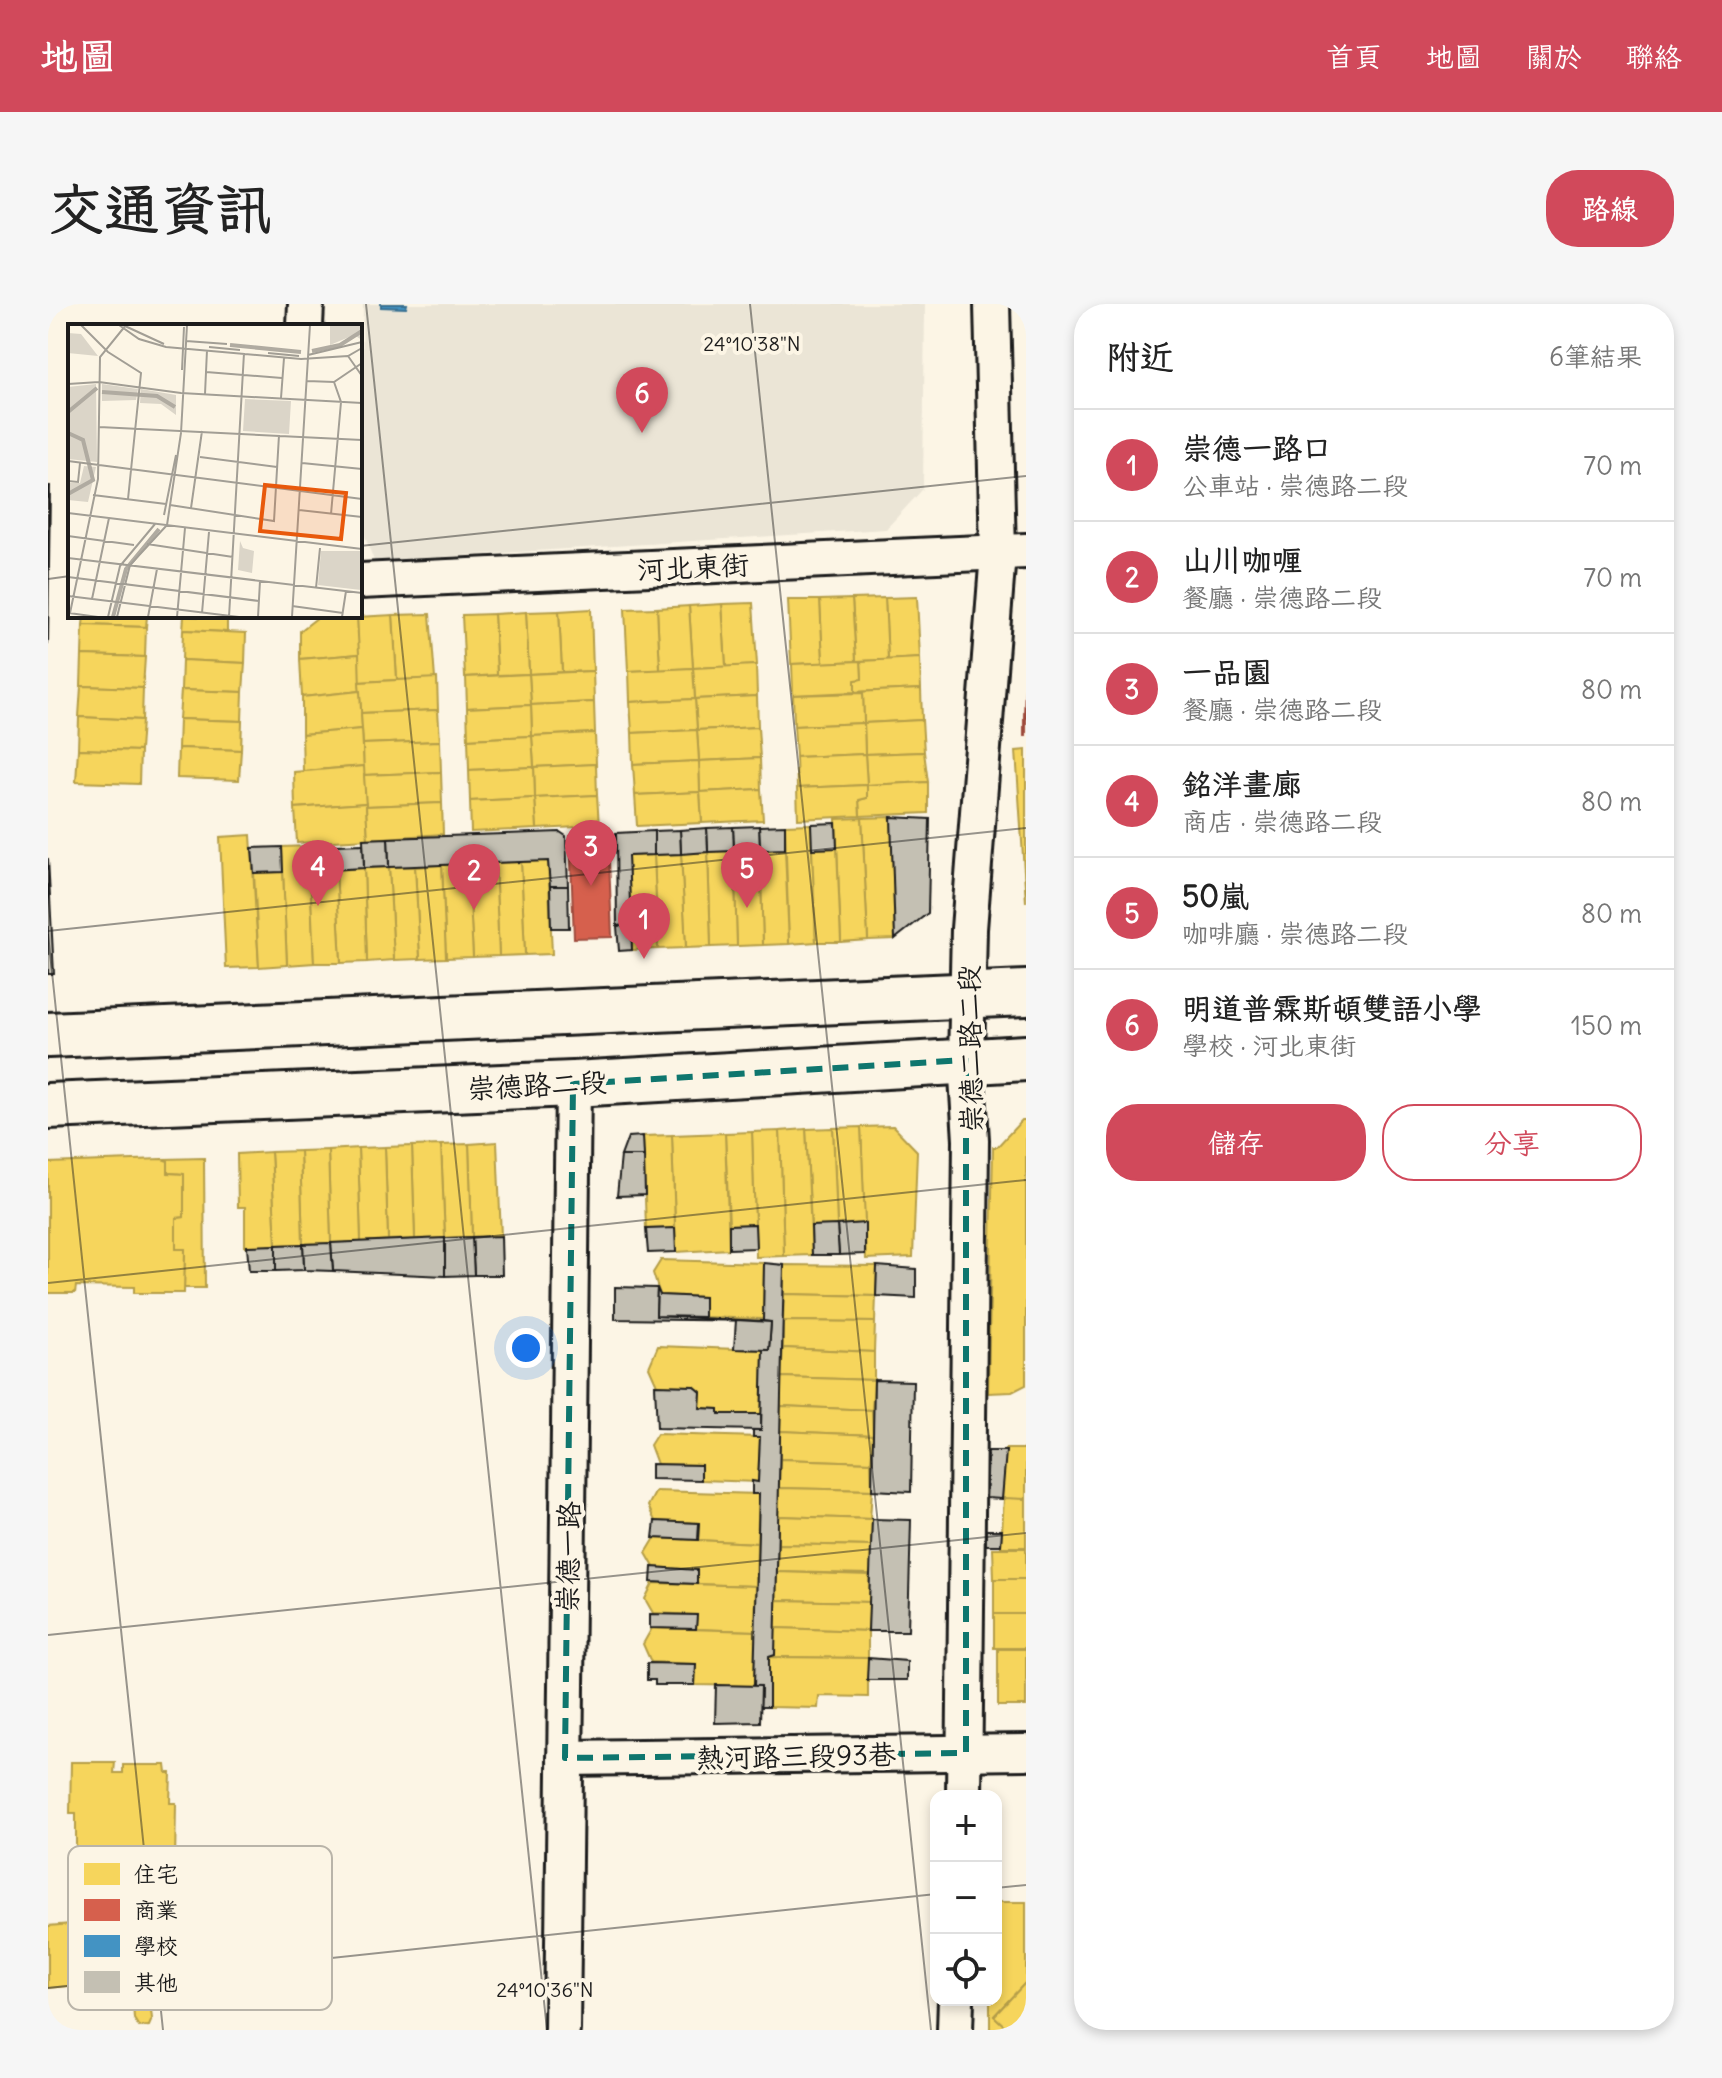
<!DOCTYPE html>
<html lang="zh-TW">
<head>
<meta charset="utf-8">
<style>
  :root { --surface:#fff; --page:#f6f6f6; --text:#222; --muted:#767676; --line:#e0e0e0; --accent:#d1495b }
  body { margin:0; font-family:Delius,"LXGW WenKai TC",sans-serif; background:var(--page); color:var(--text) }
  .controls { position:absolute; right:24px; bottom:24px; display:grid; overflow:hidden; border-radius:16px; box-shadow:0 4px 12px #0003 }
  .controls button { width:72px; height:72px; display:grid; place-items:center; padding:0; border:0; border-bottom:2px solid var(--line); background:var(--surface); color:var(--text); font:40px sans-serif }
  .you { position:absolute; left:478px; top:1044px; width:28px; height:28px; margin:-20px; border:6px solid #fff; border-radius:50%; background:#1a73e8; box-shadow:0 0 0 12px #1a73e833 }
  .badge { display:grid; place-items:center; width:52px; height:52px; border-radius:50%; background:var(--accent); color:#fff; font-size:26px; font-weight:700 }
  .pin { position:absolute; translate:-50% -66px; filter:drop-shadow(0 2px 4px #0008) }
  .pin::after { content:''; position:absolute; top:42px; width:28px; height:24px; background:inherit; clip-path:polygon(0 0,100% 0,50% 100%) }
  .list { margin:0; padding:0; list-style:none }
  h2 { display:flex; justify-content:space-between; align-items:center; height:104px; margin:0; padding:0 32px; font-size:34px }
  h2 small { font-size:26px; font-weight:400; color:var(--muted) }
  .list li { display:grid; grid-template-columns:52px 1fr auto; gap:24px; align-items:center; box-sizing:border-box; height:112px; padding:0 32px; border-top:2px solid var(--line) }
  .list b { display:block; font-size:30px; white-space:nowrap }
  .list p { margin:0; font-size:26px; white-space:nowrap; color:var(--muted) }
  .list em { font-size:26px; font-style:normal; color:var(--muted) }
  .actions { display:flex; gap:16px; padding:24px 32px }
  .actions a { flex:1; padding:18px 0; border:2px solid var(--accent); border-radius:32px; text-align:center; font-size:28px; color:var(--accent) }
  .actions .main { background:var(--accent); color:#fff }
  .icon { flex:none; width:44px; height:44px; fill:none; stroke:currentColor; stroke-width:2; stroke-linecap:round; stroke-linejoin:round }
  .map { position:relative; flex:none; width:978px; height:1726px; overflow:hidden; border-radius:32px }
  header { display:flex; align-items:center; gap:48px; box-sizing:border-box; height:112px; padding:0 40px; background:var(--accent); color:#fff }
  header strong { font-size:38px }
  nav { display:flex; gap:44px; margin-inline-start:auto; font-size:28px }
  .intro { display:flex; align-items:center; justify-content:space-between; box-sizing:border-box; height:192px; padding:0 48px }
  h1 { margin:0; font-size:56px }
  .button { padding:20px 36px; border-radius:32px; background:var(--accent); color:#fff; font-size:28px; font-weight:700 }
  main { display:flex; gap:48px; padding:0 48px }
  aside { flex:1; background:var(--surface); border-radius:32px; box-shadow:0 4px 12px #0003 }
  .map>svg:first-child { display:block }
</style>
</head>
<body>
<header>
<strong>地圖</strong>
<nav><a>首頁</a><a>地圖</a><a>關於</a><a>聯絡</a></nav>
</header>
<div class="intro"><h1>交通資訊</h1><a class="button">路線</a></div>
<main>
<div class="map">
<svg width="978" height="1726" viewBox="0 0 978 1726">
  <rect width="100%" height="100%" fill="#fcf5e5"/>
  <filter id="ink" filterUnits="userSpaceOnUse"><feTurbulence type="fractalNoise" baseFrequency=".0125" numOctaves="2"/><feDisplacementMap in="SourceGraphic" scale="16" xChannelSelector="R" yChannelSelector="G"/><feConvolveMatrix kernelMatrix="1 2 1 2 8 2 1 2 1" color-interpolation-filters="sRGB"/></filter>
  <g filter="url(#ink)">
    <polygon fill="#ebe5d6" points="315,0 877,0 875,185 838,225 326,257 312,219"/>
    <g fill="#f6d55c" stroke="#b59e49" stroke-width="2">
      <polygon points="869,293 872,354 840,356 837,294"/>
      <polygon points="837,294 840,356 808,357 804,295"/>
      <polygon points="804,295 808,357 775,359 772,296"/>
      <polygon points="740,296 772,296 775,359 743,360"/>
      <polygon points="705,299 709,361 678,363 674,300"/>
      <polygon points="674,300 678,363 645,364 641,302"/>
      <polygon points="641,302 645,364 612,366 609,304"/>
      <polygon points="609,304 612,366 580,367 577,305"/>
      <polygon points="543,305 545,367 514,368 511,307"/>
      <polygon points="511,307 514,368 481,370 478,308"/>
      <polygon points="478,308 481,370 449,371 446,310"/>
      <polygon points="382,310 387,375 349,376 345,311"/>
      <polygon points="446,310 449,371 417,373 414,311"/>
      <polygon points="345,311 349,376 311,378 309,313"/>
      <polygon points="36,312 99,312 98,323 35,321"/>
      <polygon points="136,312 179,314 179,328 135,326"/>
      <polygon points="270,313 309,313 311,350 252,355 252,327"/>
      <polygon points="35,321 98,323 97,353 34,351"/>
      <polygon points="135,326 198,329 197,359 134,356"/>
      <polygon points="311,350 312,387 254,393 252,355"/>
      <polygon points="34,351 97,353 95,384 33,382"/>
      <polygon points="872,354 873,385 807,388 807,376 814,375 813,357"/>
      <polygon points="134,356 197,359 195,388 133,386"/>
      <polygon points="813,357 814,375 807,376 807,388 745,391 744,360"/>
      <polygon points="708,361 709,392 647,395 645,364"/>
      <polygon points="645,364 647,395 582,398 581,367"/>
      <polygon points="545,367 546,398 483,401 481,370"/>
      <polygon points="481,370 483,401 419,404 418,373"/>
      <polygon points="389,374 390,406 313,409 311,378"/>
      <polygon points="33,382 95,384 94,416 31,413"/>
      <polygon points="873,385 874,416 816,419 815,389 807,388"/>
      <polygon points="133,386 195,388 194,417 131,415"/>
      <polygon points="312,387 314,425 254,430 254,393"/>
      <polygon points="815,389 816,419 746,422 745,391"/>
      <polygon points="709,392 710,423 649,426 647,395"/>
      <polygon points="647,395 649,426 584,429 582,398"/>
      <polygon points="546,398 547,429 484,432 483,401"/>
      <polygon points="483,401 484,432 420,435 419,404"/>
      <polygon points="390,406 392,437 315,440 313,409"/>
      <polygon points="31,413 94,416 92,447 30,445"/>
      <polygon points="131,415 194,417 193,446 130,444"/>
      <polygon points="874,416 876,448 817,450 816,419"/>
      <polygon points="816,419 817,450 748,453 746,422"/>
      <polygon points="710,423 712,454 651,457 649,426"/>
      <polygon points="314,425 316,462 255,467 254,430"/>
      <polygon points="649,426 651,457 585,460 584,429"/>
      <polygon points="547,429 548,460 486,463 484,432"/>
      <polygon points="484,432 486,463 421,466 420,435"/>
      <polygon points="392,437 393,468 316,471 315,440"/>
      <polygon points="130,444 193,446 191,476 129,474"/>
      <polygon points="30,445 92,447 91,480 28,478"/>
      <polygon points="978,446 978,598 968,447"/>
      <polygon points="876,448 880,478 819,481 817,450"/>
      <polygon points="817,450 819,481 749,484 748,453"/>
      <polygon points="712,454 713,485 652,488 651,457"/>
      <polygon points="651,457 652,488 587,491 585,460"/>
      <polygon points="548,460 549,491 487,494 486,463"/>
      <polygon points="316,462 318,499 247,504 246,468"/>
      <polygon points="486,463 487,494 422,497 421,466"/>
      <polygon points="393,468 394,499 318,502 316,471"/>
      <polygon points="880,478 880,509 812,512 811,496 819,494 819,481"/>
      <polygon points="819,481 819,494 811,496 812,512 750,515 749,484"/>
      <polygon points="713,485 715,516 654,519 652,488"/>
      <polygon points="652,488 654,519 589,522 587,491"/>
      <polygon points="549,491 551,522 489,525 487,494"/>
      <polygon points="487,494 489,525 423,528 422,497"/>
      <polygon points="318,499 320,535 249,539 247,504"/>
      <polygon points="394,499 395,530 320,535 318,502"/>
      <polygon points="843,513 847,635 820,636 814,514"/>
      <polygon points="814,514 820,636 793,638 788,515"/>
      <polygon points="763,520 768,638 741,640 737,521"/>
      <polygon points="203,531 211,663 178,664 172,533"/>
      <polygon points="261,542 266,659 239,661 234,543"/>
      <polygon points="789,544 793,638 768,638 764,545"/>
      <polygon points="737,545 741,640 715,641 712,546"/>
      <polygon points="712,546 715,641 689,642 686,547"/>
      <polygon points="686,547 689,642 663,643 660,548"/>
      <polygon points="660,548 663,643 638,644 633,550"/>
      <polygon points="633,550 638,644 610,645 606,551"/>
      <polygon points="606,551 610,645 584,646 580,552"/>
      <polygon points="500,557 504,650 477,651 473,558"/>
      <polygon points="473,558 477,651 451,652 447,559"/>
      <polygon points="447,559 451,652 425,653 420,560"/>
      <polygon points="420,560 425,653 398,654 394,561"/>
      <polygon points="394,561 398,654 372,655 367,563"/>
      <polygon points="341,563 367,563 372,655 346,656"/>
      <polygon points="341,563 346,656 319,658 316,564"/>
      <polygon points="316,564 319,658 293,659 288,566"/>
      <polygon points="288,566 293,659 266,659 262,567"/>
      <polygon points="235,568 239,661 211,663 206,569"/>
      <polygon points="974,816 978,816 978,1081 964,1088 940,1089 945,843 949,843"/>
      <polygon points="845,822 869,847 865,953 818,955 813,823"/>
      <polygon points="813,823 817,919 789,921 785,824"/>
      <polygon points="785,824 789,921 763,922 758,825"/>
      <polygon points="758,825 764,951 736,952 732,827"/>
      <polygon points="732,827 736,952 708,953 704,828"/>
      <polygon points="704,828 707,920 681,921 677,829"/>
      <polygon points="677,829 681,945 628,948 624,831"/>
      <polygon points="624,831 627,924 598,925 595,832"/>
      <polygon points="449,838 453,932 424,933 421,840"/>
      <polygon points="421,840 424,933 397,934 393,841"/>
      <polygon points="393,841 397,934 367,935 364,842"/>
      <polygon points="364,842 367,935 340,936 337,843"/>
      <polygon points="337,843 340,936 313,938 310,844"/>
      <polygon points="310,844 313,938 283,939 280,846"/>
      <polygon points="280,846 283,939 255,940 252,847"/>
      <polygon points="252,847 255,940 228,941 223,848"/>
      <polygon points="223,848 228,941 197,943 197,903 190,903 189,850"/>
      <polygon points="156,854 157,984 136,984 137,945 128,945 128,914 136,913 136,870 120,869 120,857 114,855"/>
      <polygon points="114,855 120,857 120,869 136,870 136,913 128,914 128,945 137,945 136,989 86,989 86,983 28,982 27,989 0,989 0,859"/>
      <polygon points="613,956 716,959 715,1015 656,1013 656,993 612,991 605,969"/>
      <polygon points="736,961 829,962 828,992 736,990"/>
      <polygon points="736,990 828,992 827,1018 735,1017"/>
      <polygon points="735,1017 827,1018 826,1048 735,1044"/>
      <polygon points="610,1042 715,1046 713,1110 671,1110 671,1105 652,1104 653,1088 646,1082 609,1081 601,1063"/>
      <polygon points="735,1044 826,1048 826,1076 733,1073"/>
      <polygon points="733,1073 826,1076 824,1106 733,1102"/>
      <polygon points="733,1102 824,1106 825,1131 732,1127"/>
      <polygon points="732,1127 825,1131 823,1158 732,1155"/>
      <polygon points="609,1130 712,1133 710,1178 653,1176 653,1161 609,1160 602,1141"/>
      <polygon points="957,1145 978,1145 978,1195 954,1195"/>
      <polygon points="732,1155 823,1158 824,1186 731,1184"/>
      <polygon points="731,1184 824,1186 822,1215 730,1212"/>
      <polygon points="608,1187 711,1190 709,1239 650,1236 651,1219 607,1217 600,1202"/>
      <polygon points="956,1194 978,1195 978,1243 953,1243"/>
      <polygon points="730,1212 824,1215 823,1242 730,1240"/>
      <polygon points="607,1234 709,1239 708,1282 649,1280 649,1266 606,1263 598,1249"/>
      <polygon points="730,1240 823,1242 823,1270 729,1268"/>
      <polygon points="945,1244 978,1244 978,1275 946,1275"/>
      <polygon points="729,1268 821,1271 822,1298 728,1296"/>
      <rect x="946" y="1275" width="32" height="35"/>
      <polygon points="605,1279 708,1282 707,1327 648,1325 649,1311 605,1309 597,1295"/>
      <polygon points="728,1296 822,1298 820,1327 727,1324"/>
      <rect x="946" y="1310" width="32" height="34"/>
      <polygon points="604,1324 707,1327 706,1382 647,1381 648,1360 603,1358 595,1340"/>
      <polygon points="727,1324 820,1327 820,1354 726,1353"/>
      <rect x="950" y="1345" width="28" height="57"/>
      <polygon points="721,1353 820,1354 820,1393 771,1392 770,1404 721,1403"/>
      <polygon points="23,1458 67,1458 66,1469 75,1469 75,1461 118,1461 119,1469 123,1469 122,1499 128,1499 127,1560 122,1560 119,1599 75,1599 75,1594 67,1594 67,1600 22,1600 23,1550 28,1550 28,1509 22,1509"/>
      <polygon points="948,1598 978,1598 978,1678 946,1712 961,1726 942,1726 942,1696 948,1696"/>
      <polygon points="143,1610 149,1670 100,1675 104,1715 101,1722 91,1723 86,1715 85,1700 75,1700 74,1689 65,1690 64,1678 0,1684 0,1622"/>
      <polygon points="978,1678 978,1726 961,1726 946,1712"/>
    </g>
    <g fill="#d6604d" stroke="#9e4c3e" stroke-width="2">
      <polygon points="978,356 978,432 976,432 976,411"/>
      <polygon points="560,530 564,633 526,634 522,532"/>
    </g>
    <polygon fill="#4393c3" stroke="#376f91" stroke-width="2" points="333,0 359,0 358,4 333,3"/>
    <g fill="#c4c0b3" stroke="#1c1c1c" stroke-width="2">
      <polygon points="0,182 2,182 0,341"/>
      <polygon points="843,513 882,515 880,609 847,635"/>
      <polygon points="788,519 789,544 764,545 763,520"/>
      <polygon points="737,521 737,545 712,546 711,522"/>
      <polygon points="711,522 712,546 686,547 685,523"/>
      <polygon points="685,523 686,547 660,548 659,524"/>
      <polygon points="659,524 660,548 633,550 632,526"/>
      <polygon points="632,526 633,550 606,551 606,527"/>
      <polygon points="606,527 606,551 580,552 583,621 569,622 568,529"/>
      <polygon points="512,528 518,532 520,582 502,582 500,557 341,563 340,534"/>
      <polygon points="340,534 341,563 316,564 315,535"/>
      <polygon points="315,540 316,564 262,567 261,542"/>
      <polygon points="234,543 235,568 206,569 204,544"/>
      <polygon points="0,554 6,670 0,670"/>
      <polygon points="502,582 520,582 521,624 503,624"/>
      <polygon points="583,621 584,646 571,647 569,622"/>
      <polygon points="595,832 596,852 573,852 580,833"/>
      <polygon points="573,852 596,852 597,891 569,892"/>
      <polygon points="817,919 817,950 791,951 789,921"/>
      <polygon points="707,920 708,944 681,945 681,921"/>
      <polygon points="789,921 791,951 764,951 763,922"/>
      <polygon points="627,924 628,948 600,949 598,925"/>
      <polygon points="453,932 454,971 426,971 424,933"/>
      <polygon points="424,933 426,971 397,972 397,934"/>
      <polygon points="397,934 397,972 285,967 283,939"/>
      <polygon points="283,939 285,967 256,966 255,940"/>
      <polygon points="255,940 256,966 228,967 228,941"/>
      <polygon points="228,941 228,967 201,967 199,942"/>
      <polygon points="716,959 736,961 727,1351 721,1353 721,1403 712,1403 713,1382 706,1382 711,1190 704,1190 704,1177 710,1178 712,1133 705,1133 705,1126 713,1126 715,1046 721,1046 723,1018 715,1017"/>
      <polygon points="829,962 868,965 868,994 828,992"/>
      <polygon points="567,983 609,984 608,1012 715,1017 567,1015"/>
      <polygon points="609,984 612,991 656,993 656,1013 608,1012"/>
      <polygon points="688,1016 723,1018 721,1046 686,1045"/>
      <polygon points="826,1076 865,1077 863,1188 824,1186"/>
      <polygon points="607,1081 646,1082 653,1088 652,1104 671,1105 671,1110 713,1110 713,1126 609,1124"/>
      <polygon points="940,1147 958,1147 954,1195 938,1194"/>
      <polygon points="603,1160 653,1161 653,1176 603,1175"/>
      <polygon points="824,1215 863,1216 860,1327 820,1327"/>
      <polygon points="607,1217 651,1219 650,1236 605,1234"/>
      <polygon points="938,1226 954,1226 953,1241 938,1241"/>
      <polygon points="604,1263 649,1266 649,1280 603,1278"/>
      <polygon points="602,1310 649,1311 648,1325 602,1324"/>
      <polygon points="820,1354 859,1357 859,1376 819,1376"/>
      <polygon points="599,1359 648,1360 647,1381 607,1381 607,1376 599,1376"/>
      <polygon points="668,1381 713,1382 712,1418 667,1419"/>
    </g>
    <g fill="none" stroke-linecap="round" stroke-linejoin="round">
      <defs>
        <g id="minor">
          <polyline points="257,22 258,0"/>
          <polyline points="312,277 978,247"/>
          <polyline points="517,1454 978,1448"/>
          <polyline points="916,1492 923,836 918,756 921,625 950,249 944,0"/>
          <polyline points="514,1726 525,780"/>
          <polyline points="907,1726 908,1696"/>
        </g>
        <g id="secondary">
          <polyline points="0,731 978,689"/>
          <polyline points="0,802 525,780 978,754"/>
        </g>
      </defs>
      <use href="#minor" stroke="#1c1c1c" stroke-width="40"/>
      <use href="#secondary" stroke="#1c1c1c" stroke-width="50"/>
      <use href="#minor" stroke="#fcf5e5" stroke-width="34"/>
      <use href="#secondary" stroke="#fcf5e5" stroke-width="44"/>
    </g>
  </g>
  <path fill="none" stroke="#0f766e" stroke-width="6" stroke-dasharray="16 10" stroke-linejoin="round" d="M918,756V1449L517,1454L525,780Z"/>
  <path fill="none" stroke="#1c1c1c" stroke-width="2" stroke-opacity="0.45" d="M318,0L499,1726M702,0L883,1726M312,242L978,172M0,275L22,272M0,627L978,524M0,630L115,1726M0,979L978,876M0,1331L978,1229M948,1584L978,1581M0,1684L888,1590"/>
  <g text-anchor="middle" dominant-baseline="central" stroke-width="8" stroke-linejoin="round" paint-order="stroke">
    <g font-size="28" fill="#1c1c1c" stroke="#fcf5e5">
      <text transform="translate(645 263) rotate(-3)">河北東街</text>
      <text transform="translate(922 745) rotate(-91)">崇德二路二段</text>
      <text transform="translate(489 781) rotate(-3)">崇德路二段</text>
      <text transform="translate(520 1253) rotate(-89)">崇德一路</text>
      <text transform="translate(748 1452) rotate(-1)">熱河路三段93巷</text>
    </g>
  </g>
  <g transform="translate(20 20)">
    <rect width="294" height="294" fill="#fcf5e5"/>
    <path d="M262,1H294V16L286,11L262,21ZM0,9L13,10L30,32L0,29ZM28,60L29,138L0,135V63ZM34,60L70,65L68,76L34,77ZM73,65L108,71V91L93,80L72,79ZM177,75L223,77L221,110L175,107ZM16,142L28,143L20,178L0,176V159H12ZM172,217L175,224L186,227L184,249L170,246ZM253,227H294L293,266L250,261Z" fill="#dbd5c8"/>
    <path fill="none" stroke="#b0aba1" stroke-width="4" d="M162,21L233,28M244,27L272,21L294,7M34,68L89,72L107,83M0,88L29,64M0,109L15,116L25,156L0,170M45,293L58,245L91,205"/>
    <path fill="none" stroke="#a29e95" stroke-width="2" d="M13,1L40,28L73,49L60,175M51,1L71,15L98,23L233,35L280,32L294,24M57,2L96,20M118,17L159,20M141,23L172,26M200,29L231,32M240,31L294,18M280,32L294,52M114,46L116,3M138,48L214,54M239,57L266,58L294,39M0,60L31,58L113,69L294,79M137,70L139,26M213,74L216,34M31,103L294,116M132,133L209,143M0,137L294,175M234,139L294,145M0,157L10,158L12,139M25,171L98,180M102,181L206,197L211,111M123,184L134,107M231,186L294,193M0,189L294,225M263,190L273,78L266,58M96,191L108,131M99,201L113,109L119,1M0,212L66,221M79,220L165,233M0,234L294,269M0,253L191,277M248,264L252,224M0,272L171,293M24,275L41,194M224,282L275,289M1,289L30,293M2,289L30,155L32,33L58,1M134,289L141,208M40,293L52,242L87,200M49,293L62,241L99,201M80,293L89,245M109,293L117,204M161,293L176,29M190,293L192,257M224,293L242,1M274,293L278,267"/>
    <path fill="#e8590c" fill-opacity="0.15" stroke="#e8590c" stroke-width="4" d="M197,161L278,169L273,215L192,207Z"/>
    <rect width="294" height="294" fill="none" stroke="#1c1c1c" stroke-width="4"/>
  </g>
  <rect x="20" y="1542" width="264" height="164" rx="12" fill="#fcf5e5" stroke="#b9b4a9" stroke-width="2"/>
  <rect x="36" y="1559" width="36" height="22" fill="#f6d55c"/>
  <rect x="36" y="1595" width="36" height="22" fill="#d6604d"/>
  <rect x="36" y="1631" width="36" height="22" fill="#4393c3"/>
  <rect x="36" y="1667" width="36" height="22" fill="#c4c0b3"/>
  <g font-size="22" fill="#1c1c1c">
    <text x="86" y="1578">住宅</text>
    <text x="86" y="1614">商業</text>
    <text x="86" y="1650">學校</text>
    <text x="86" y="1686">其他</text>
  </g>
  <g font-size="20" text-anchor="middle" fill="#1c1c1c" stroke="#fcf5e5" stroke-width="8" stroke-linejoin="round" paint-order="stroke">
    <text x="704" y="47">24°10'38"N</text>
    <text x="497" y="1693">24°10'36"N</text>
  </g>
</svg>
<div class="controls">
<button>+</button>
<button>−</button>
<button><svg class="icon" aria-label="locate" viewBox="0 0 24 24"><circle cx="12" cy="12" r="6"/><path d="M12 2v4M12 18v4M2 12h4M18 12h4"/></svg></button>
</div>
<div class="you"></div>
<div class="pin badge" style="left:596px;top:655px">1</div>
<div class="pin badge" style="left:426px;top:606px">2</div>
<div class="pin badge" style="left:543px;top:582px">3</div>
<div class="pin badge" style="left:270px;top:602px">4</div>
<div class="pin badge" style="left:699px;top:604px">5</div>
<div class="pin badge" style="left:594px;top:129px">6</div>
</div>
<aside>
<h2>附近<small>6筆結果</small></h2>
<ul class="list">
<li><span class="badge">1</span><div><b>崇德一路口</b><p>公車站 · 崇德路二段</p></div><em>70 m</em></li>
<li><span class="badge">2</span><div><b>山川咖喱</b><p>餐廳 · 崇德路二段</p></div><em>70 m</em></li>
<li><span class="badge">3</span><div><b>一品園</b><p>餐廳 · 崇德路二段</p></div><em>80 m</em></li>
<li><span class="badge">4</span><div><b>銘洋畫廊</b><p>商店 · 崇德路二段</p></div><em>80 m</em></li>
<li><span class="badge">5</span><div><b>50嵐</b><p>咖啡廳 · 崇德路二段</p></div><em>80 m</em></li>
<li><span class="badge">6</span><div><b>明道普霖斯頓雙語小學</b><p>學校 · 河北東街</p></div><em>150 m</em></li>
</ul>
<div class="actions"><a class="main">儲存</a><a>分享</a></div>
</aside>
</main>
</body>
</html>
